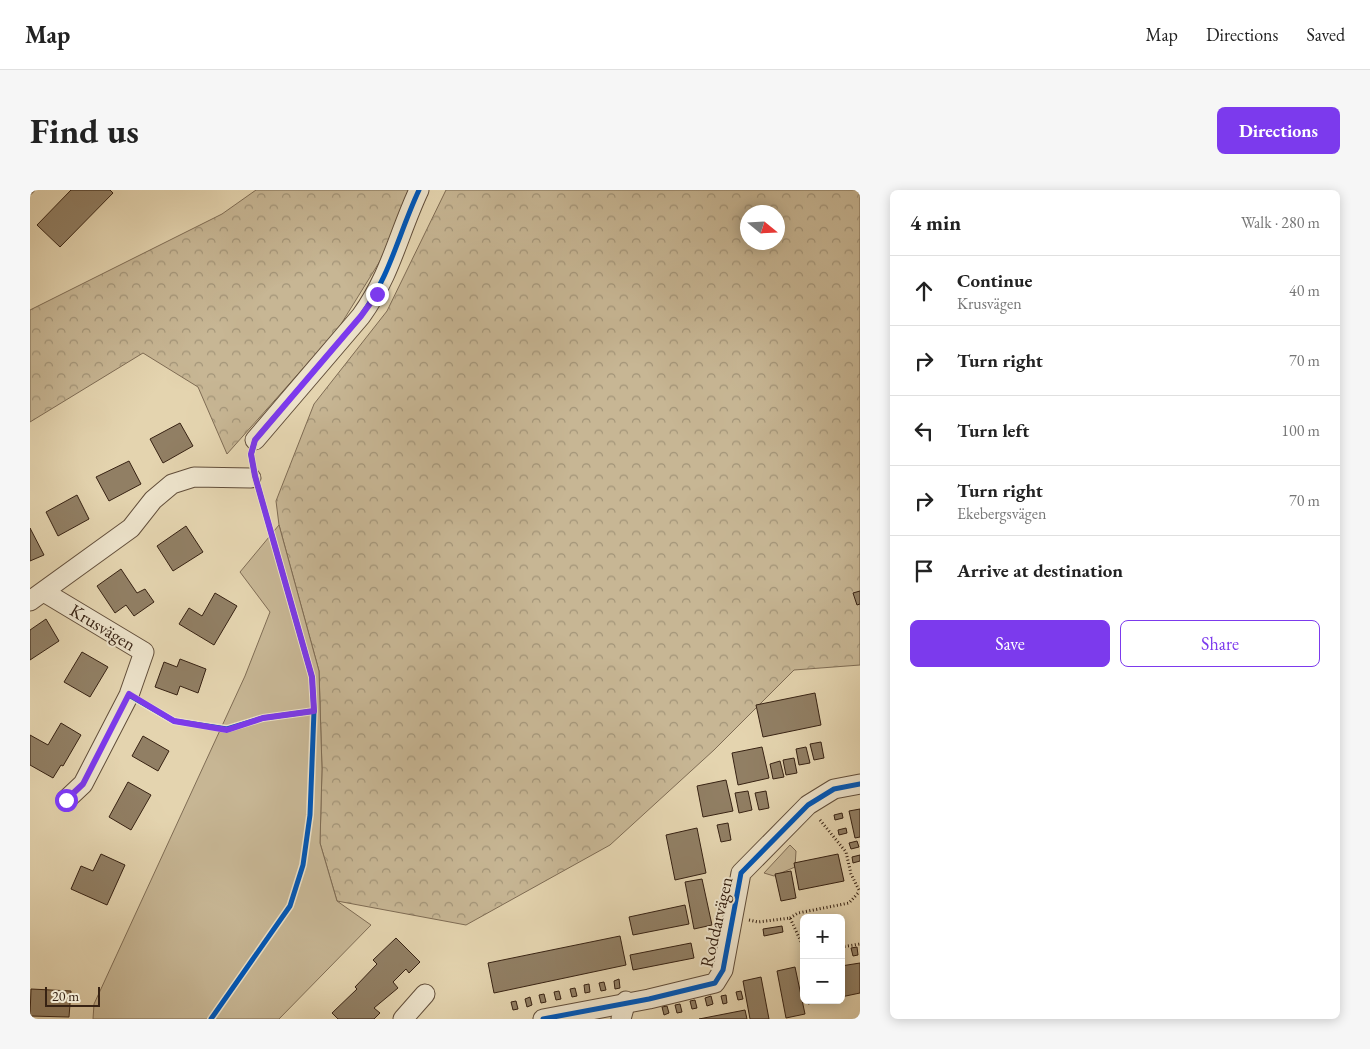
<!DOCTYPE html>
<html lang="en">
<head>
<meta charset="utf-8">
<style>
  :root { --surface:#fff; --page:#f6f6f6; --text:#222; --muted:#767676; --line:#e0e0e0; --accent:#7c3aed }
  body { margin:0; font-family:"EB Garamond",serif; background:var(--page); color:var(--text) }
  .controls { position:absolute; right:15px; bottom:15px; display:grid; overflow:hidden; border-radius:8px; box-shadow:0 2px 12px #0003 }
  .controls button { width:45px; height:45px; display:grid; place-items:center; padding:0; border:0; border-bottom:1px solid var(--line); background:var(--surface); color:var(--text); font:25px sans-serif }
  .compass { position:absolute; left:710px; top:15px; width:45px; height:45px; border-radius:50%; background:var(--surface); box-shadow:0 2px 12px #0003; rotate:108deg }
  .scale { position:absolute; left:15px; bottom:12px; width:55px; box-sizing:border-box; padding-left:5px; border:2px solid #372213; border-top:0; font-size:14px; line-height:18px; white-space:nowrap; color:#372213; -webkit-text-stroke:4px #ede3cb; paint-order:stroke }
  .stop { position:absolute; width:15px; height:15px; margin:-11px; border:4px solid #7c3aed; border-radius:50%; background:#fff }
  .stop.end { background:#7c3aed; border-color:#fff; box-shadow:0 1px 5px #0008 }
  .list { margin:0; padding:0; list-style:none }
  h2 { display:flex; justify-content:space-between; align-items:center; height:65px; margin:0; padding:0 20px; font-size:21px }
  h2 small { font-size:16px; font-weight:400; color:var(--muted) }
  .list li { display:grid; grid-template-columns:32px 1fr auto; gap:15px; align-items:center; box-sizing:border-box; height:70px; padding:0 20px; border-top:1px solid var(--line) }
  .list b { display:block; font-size:19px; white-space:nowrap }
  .list p { margin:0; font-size:16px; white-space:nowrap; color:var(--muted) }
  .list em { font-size:16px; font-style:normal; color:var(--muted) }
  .actions { display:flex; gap:10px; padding:15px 20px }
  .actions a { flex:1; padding:11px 0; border:1px solid var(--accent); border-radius:8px; text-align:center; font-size:18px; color:var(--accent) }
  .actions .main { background:var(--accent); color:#fff }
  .icon { flex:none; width:28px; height:28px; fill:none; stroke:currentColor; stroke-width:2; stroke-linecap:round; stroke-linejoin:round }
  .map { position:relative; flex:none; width:830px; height:829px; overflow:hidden; border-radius:8px }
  header { display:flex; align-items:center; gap:30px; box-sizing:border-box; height:70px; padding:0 25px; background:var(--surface); border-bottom:1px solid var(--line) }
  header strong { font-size:24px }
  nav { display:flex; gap:28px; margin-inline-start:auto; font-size:18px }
  .intro { display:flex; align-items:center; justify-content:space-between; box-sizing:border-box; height:120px; padding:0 30px }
  h1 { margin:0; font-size:35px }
  .button { padding:12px 22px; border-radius:8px; background:var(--accent); color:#fff; font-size:18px; font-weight:700 }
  main { display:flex; gap:30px; padding:0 30px }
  aside { flex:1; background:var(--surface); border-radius:8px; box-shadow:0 2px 12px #0003 }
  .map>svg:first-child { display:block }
</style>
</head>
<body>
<header>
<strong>Map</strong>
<nav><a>Map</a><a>Directions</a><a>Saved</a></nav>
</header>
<div class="intro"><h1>Find us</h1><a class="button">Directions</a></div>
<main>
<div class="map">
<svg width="830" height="829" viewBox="0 0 830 829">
  <defs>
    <pattern id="forest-crowns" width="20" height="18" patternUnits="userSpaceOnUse" patternTransform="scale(1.25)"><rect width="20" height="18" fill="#c7b694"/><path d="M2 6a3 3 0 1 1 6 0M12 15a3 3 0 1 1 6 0" fill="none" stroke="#a29478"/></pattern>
  </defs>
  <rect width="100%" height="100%" fill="#e4d4af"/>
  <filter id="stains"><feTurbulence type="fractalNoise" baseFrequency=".004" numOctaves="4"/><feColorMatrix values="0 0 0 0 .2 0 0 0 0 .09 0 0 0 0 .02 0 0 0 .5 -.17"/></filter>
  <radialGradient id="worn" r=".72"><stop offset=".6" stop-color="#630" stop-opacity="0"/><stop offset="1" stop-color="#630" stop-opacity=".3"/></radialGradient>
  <g fill="url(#forest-crowns)" stroke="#7f6c54" fill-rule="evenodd">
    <polygon points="226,0 382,0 363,50 308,139 197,264 168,197 113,163 0,232 0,120 192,24"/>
    <path d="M416,0H830V475L764,480L684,560L580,655L436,735L307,711L290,653L292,579L289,481L249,335L246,311L284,214L357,121ZM718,22H748V52H718Z"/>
  </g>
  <g fill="#c7b694" stroke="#7f6c54">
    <polygon points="249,335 289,481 292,579 290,653 307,711 341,735 249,829 63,829 64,814 215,486 240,422 210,382"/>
    <polygon points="760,655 766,661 765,677 744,686 734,683"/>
  </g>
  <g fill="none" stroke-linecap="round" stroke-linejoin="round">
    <polyline stroke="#7b6851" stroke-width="5.5" points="0,2 2,0"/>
  </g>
  <g fill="#917f64" stroke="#372213">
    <polygon points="41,0 80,0 83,3 30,57 7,35"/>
    <polygon points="150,233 163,256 133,273 120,249"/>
    <polygon points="99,271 111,294 79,311 66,287"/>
    <polygon points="47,305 59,329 28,346 16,322"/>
    <polygon points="156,336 173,362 143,381 127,356"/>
    <polygon points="0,338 14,365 0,371"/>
    <polygon points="91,379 107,403 115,399 124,412 104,426 96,415 85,423 67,396"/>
    <polygon points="830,401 830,414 827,415 823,403"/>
    <polygon points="185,403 207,416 184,455 149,434 159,418 172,426"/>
    <polygon points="16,429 29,451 0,470 0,440"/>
    <polygon points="52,462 78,477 60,507 34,492"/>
    <polygon points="150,469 176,479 168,503 150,496 147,505 125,497 134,472 147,477"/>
    <polygon points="785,503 791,535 733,547 726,515"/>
    <polygon points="31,533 51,545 33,576 31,575 23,588 0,575 0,545 18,555"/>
    <polygon points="113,546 139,561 128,581 102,566"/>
    <polygon points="791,552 794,568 784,570 780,554"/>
    <polygon points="732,557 739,588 708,595 702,563"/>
    <polygon points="776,557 780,573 769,575 766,559"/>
    <polygon points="764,568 767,583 756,585 753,570"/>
    <polygon points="750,571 754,587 743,589 740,574"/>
    <polygon points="696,590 703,621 673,627 667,596"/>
    <polygon points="98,592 121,605 101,640 79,627"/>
    <polygon points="718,601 722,620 709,623 705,603"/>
    <polygon points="736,601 739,618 729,620 725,603"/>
    <polygon points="830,619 830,647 825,648 819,621"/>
    <polygon points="812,623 813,628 805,630 804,625"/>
    <polygon points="698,633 701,650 691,652 687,635"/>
    <polygon points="667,638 676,683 645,690 636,645"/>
    <polygon points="816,638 817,643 809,645 808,640"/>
    <polygon points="827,651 829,657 821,659 819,653"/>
    <polygon points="71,664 95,675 77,715 41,699 51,676 63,681"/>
    <polygon points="808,664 814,691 769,700 764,673"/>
    <polygon points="830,665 830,671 823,673 822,667"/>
    <polygon points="761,681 766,708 751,711 745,684"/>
    <polygon points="672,689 682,735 664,739 655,692"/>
    <polygon points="655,715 659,734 603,745 599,727"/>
    <polygon points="752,736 753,742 734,746 733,739"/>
    <polygon points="590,746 596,775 464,803 458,773"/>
    <polygon points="366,748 390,772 379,783 376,779 363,792 368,798 344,818 350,823 344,829 308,829 302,823 327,799 325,797 347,774 343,770"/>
    <polygon points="661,753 664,768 603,780 600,765"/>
    <polygon points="827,757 828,765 823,766 821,758"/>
    <polygon points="830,773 830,803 811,807 811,776"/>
    <polygon points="765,777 775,824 756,828 747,781"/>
    <polygon points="731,787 739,829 720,829 713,791"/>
    <polygon points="589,789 590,798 585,799 584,791"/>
    <polygon points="574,792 576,800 571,801 569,793"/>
    <polygon points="559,794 560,802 555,803 554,795"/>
    <polygon points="545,798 547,806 542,807 540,799"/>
    <polygon points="1,799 41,801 39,827 0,826"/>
    <polygon points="529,801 531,809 526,810 524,802"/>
    <polygon points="711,801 713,809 708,810 706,802"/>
    <polygon points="514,804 516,812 511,813 509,805"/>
    <polygon points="696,805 697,813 693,814 691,806"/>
    <polygon points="681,806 683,814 677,816 675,808"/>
    <polygon points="500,807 502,815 497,817 495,809"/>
    <polygon points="665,810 667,818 662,819 660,811"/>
    <polygon points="778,810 796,810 778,814"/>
    <polygon points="486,811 488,819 483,820 481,812"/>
    <polygon points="650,814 652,822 647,823 645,815"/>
    <polygon points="637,816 639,823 634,825 632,817"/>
    <polygon points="715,820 717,829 669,829"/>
  </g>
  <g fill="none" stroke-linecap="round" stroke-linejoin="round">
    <defs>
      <g id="minor">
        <path d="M225,250L331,126C361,84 368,45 389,0"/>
        <polyline points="14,402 114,462 99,505 53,594 36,610"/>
        <polyline points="0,411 101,338 123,310 142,294 164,287 221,288"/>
        <polyline points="373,829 395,804"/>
        <polyline points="513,829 619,809 685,793 693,780 711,683 778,615 804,599 830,594"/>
        <polyline points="591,829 596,811"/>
      </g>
    </defs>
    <use href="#minor" stroke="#624e3a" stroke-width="21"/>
    <g stroke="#372213" stroke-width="3" stroke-dasharray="1 2.5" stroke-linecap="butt">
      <polyline points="790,630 816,662 821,684 830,702"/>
      <polyline points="760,728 768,723 819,713 829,702"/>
      <polyline points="719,730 728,732 760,728 774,758"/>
      <polyline points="811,757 830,754"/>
    </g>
    <use href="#minor" stroke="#ede3cb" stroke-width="19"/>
    <defs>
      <g id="cycleway">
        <polyline points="99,505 144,531 197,539 233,528 284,521"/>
        <path d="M181,829L260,716L273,675L280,625L284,521L282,487L225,286L221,265L225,250L331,126C361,84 368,45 389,0"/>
        <polyline points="513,829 619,809 685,793 693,780 711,683 778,615 804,599 830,594"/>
      </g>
    </defs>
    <use href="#cycleway" stroke="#ede3cb" stroke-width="8"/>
    <use href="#cycleway" stroke="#0057b8" stroke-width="5"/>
  </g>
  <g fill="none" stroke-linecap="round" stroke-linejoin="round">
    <polyline stroke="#7c3aed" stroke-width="6" points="36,610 53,594 99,504 144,531 197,540 233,528 284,521 282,487 225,286 221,264 225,250 331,126 347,104"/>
  </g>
  <g text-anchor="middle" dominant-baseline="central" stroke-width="4" stroke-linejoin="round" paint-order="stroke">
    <g font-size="18" fill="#372213" stroke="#ede3cb">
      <text transform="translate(73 437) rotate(31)">Krusvägen</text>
      <text transform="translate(686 732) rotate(-77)">Roddarvägen</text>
    </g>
  </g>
  <rect width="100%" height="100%" filter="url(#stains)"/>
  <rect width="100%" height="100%" fill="url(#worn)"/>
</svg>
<div class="controls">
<button>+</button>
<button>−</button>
</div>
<svg class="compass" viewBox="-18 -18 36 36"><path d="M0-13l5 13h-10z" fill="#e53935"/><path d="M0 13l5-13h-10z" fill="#767676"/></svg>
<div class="scale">20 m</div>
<div class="stop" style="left:36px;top:610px"></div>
<div class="stop end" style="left:347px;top:104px"></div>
</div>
<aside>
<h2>4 min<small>Walk · 280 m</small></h2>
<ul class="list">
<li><svg class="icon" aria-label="ahead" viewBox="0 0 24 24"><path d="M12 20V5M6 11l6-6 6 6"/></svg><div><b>Continue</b><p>Krusvägen</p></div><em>40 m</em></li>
<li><svg class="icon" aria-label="right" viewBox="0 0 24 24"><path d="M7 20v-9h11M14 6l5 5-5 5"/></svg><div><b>Turn right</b></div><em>70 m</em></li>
<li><svg class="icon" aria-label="left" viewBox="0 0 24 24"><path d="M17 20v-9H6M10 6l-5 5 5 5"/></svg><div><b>Turn left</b></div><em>100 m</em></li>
<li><svg class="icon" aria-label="right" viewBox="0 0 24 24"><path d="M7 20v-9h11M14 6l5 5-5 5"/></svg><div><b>Turn right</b><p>Ekebergsvägen</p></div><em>70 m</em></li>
<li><svg class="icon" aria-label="arrive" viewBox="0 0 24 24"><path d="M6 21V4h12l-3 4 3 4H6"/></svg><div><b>Arrive at destination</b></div></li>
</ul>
<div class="actions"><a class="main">Save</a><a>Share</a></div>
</aside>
</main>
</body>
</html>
